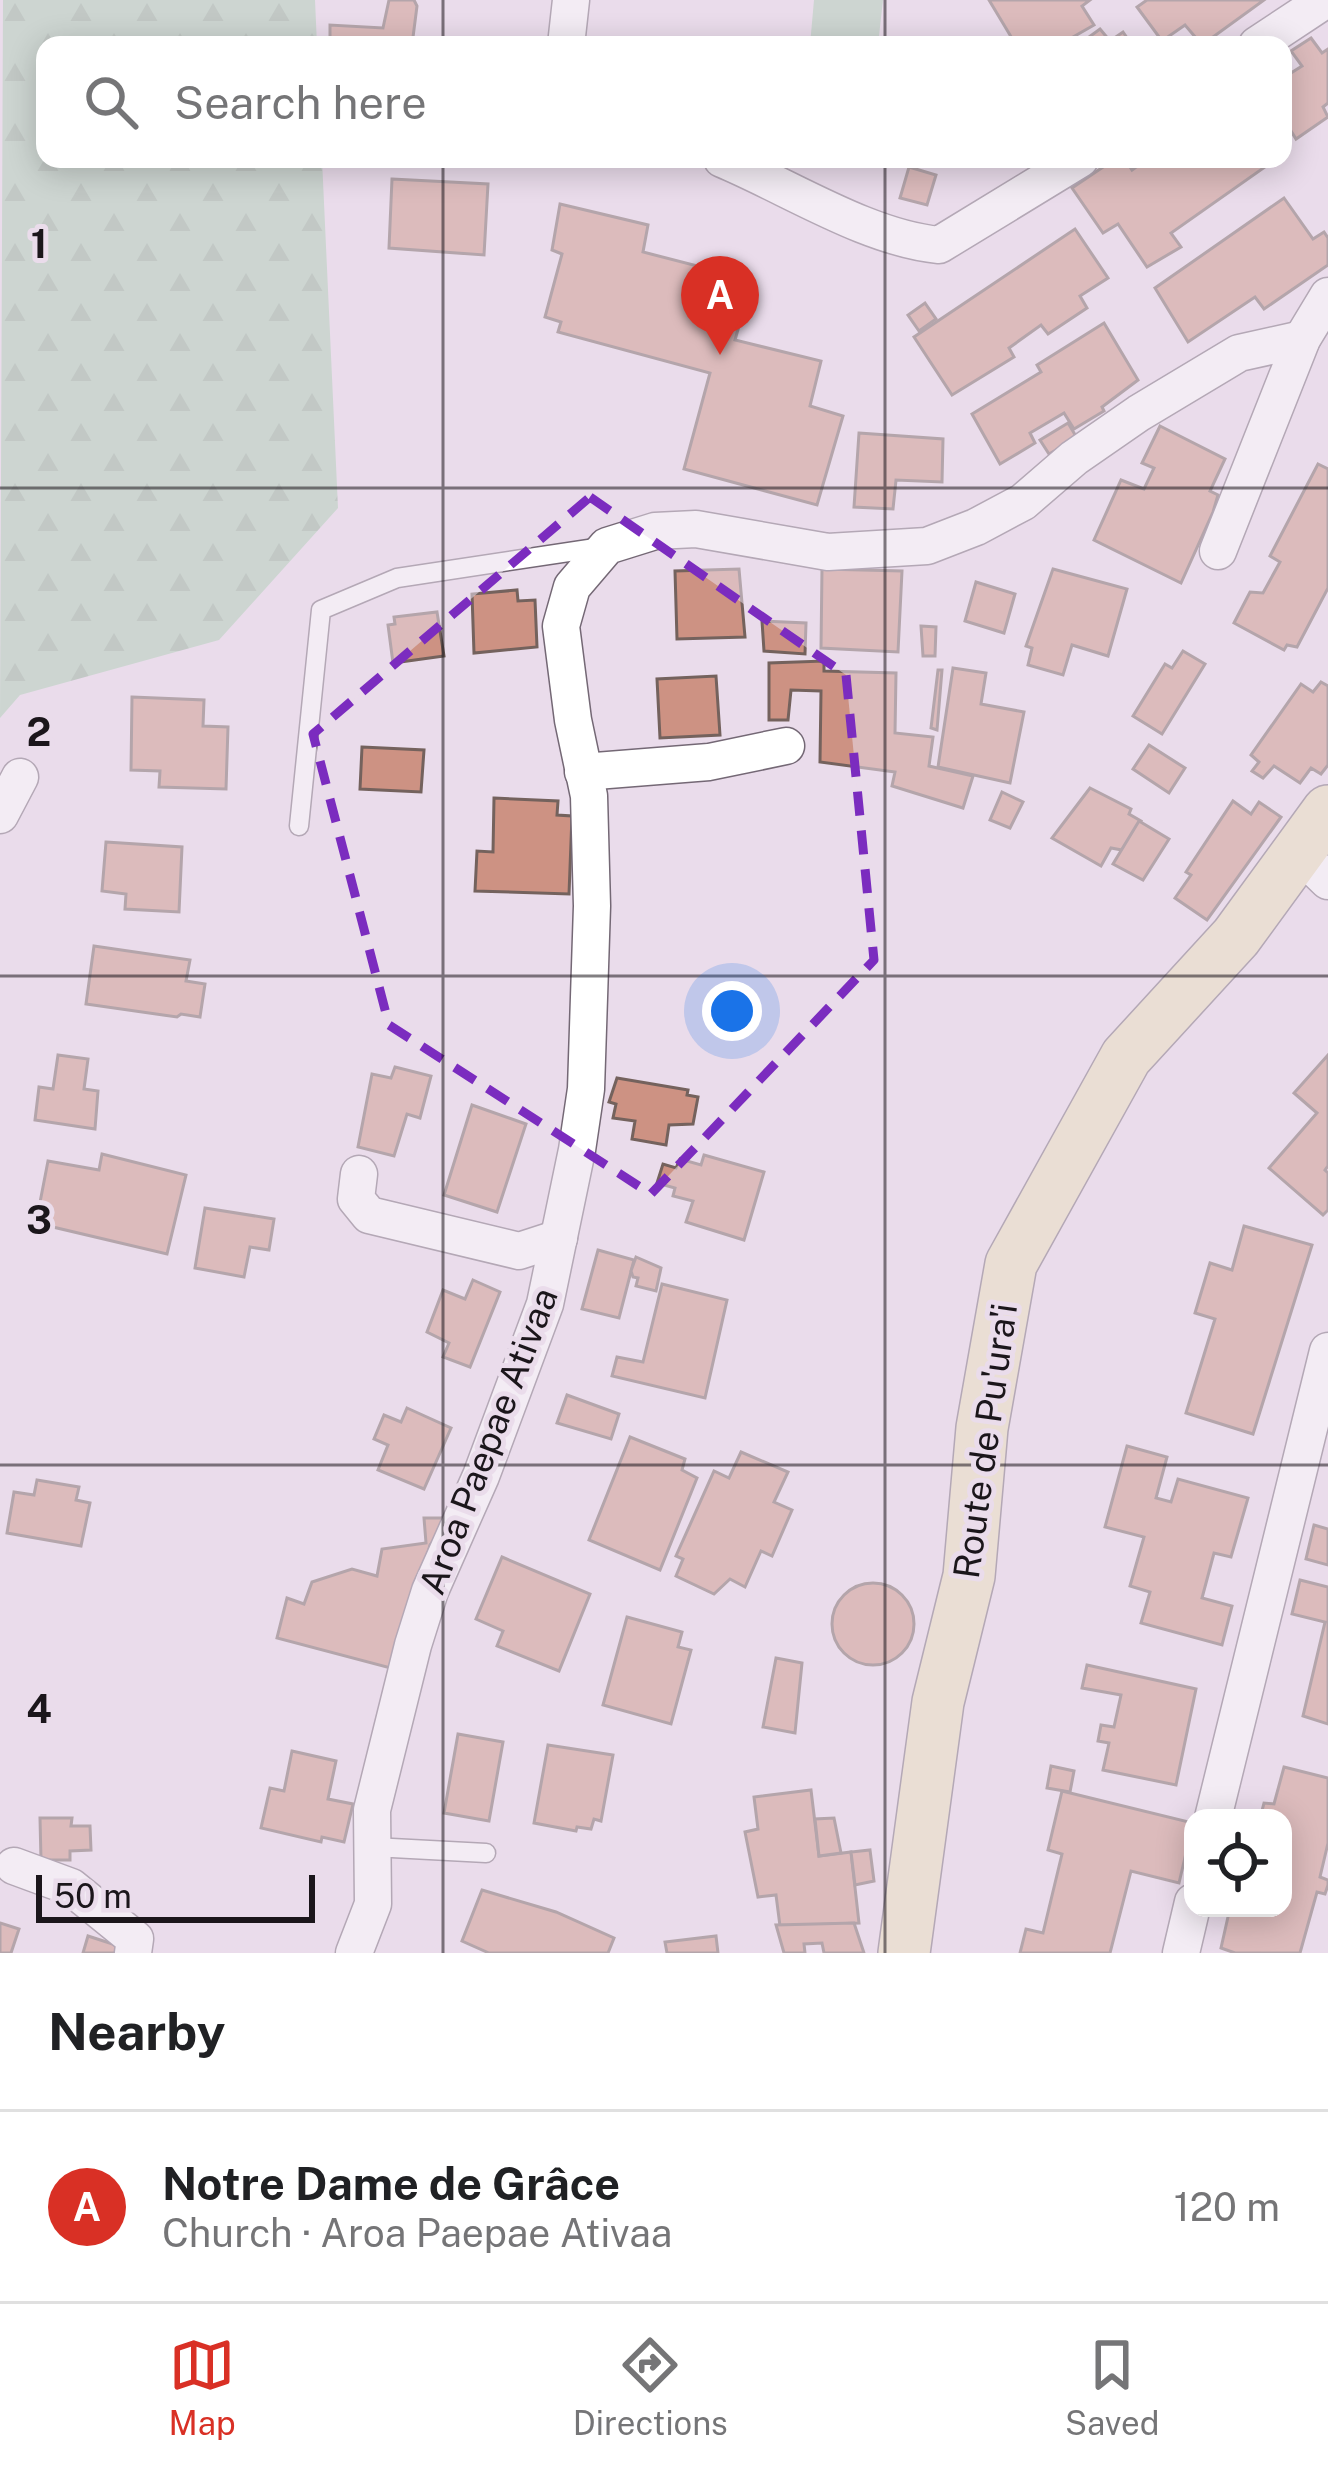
<!DOCTYPE html>
<html lang="en">
<head>
<meta charset="utf-8">
<style>
  :root { --surface:#fff; --page:#f6f6f6; --text:#202124; --muted:#757577; --line:#e0e0e0; --accent:#d93025 }
  body { margin:0; font-family:"Public Sans",sans-serif; background:var(--page); color:var(--text) }
  .controls { position:absolute; right:36px; bottom:36px; display:grid; overflow:hidden; border-radius:24px; box-shadow:0 6px 30px #0003 }
  .controls button { width:108px; height:108px; display:grid; place-items:center; padding:0; border:0; border-bottom:3px solid var(--line); background:var(--surface); color:var(--text); font:60px sans-serif }
  .scale { position:absolute; left:36px; bottom:30px; width:279px; box-sizing:border-box; padding-left:12px; border:6px solid #1b161b; border-top:0; font-size:33px; line-height:42px; white-space:nowrap; color:#1b161b; -webkit-text-stroke:9px #eadceb; paint-order:stroke }
  .you { position:absolute; left:732px; top:1011px; width:42px; height:42px; margin:-30px; border:9px solid #fff; border-radius:50%; background:#1a73e8; box-shadow:0 0 0 18px #1a73e833 }
  .badge { display:grid; place-items:center; width:78px; height:78px; border-radius:50%; background:var(--accent); color:#fff; font-size:39px; font-weight:700 }
  .pin { position:absolute; translate:-50% -99px; filter:drop-shadow(0 3px 6px #0008) }
  .pin::after { content:''; position:absolute; top:63px; width:42px; height:36px; background:inherit; clip-path:polygon(0 0,100% 0,50% 100%) }
  .list { margin:0; padding:0; list-style:none }
  h2 { display:flex; justify-content:space-between; align-items:center; height:156px; margin:0; padding:0 48px; font-size:51px }
  h2 small { font-size:39px; font-weight:400; color:var(--muted) }
  .list li { display:grid; grid-template-columns:78px 1fr auto; gap:36px; align-items:center; box-sizing:border-box; height:192px; padding:0 48px; border-top:3px solid var(--line) }
  .list b { display:block; font-size:45px; white-space:nowrap }
  .list p { margin:0; font-size:39px; white-space:nowrap; color:var(--muted) }
  .list em { font-size:39px; font-style:normal; color:var(--muted) }
  .icon { flex:none; width:66px; height:66px; fill:none; stroke:currentColor; stroke-width:2; stroke-linecap:round; stroke-linejoin:round }
  .map { position:relative; flex:none; width:1328px; height:1953px; overflow:hidden }
  .search { position:absolute; background:var(--surface); box-shadow:0 6px 30px #0003; left:36px; right:36px; top:36px; height:132px; display:flex; align-items:center; gap:30px; box-sizing:border-box; padding:0 42px; border-radius:24px; color:var(--muted); font-size:45px }
  .sheet { height:348px; background:var(--surface) }
  nav { display:flex; justify-content:space-around; align-items:center; box-sizing:border-box; height:168px; border-top:3px solid var(--line); background:var(--surface); font-size:33px; color:var(--muted) }
  nav a { display:grid; justify-items:center; gap:6px }
  nav .on { color:var(--accent) }
  .map>svg:first-child { display:block }
</style>
</head>
<body>
<div class="map">
<svg width="1328" height="1953" viewBox="0 0 1328 1953">
  <defs>
    <pattern id="forest-firs" width="22" height="20" patternUnits="userSpaceOnUse" patternTransform="scale(3)"><rect width="22" height="20" fill="#aacdb1"/><path d="M5 1l3.5 6h-7zM16 11l3.5 6h-7z" fill="#92af98"/></pattern>
  </defs>
  <rect width="100%" height="100%" fill="#eadceb"/>
  <polygon fill="url(#forest-firs)" points="3,0 315,0 317,45 45,45 45,159 322,159 338,508 219,640 20,695 0,718"/>
  <polygon fill="#aacdb1" points="814,0 883,0 878,45 810,45"/>
  <g fill="#cd9283" stroke="#74625d" stroke-width="3">
    <polygon points="389,0 414,0 417,6 412,45 330,45 330,25 383,28"/>
    <polygon points="989,0 1090,0 1082,6 1094,25 1059,45 1016,45"/>
    <polygon points="1147,0 1264,0 1202,45 1185,25 1162,41 1137,7"/>
    <polygon points="1100,29 1110,41 1123,32 1132,45 1078,45"/>
    <polygon points="1311,38 1322,53 1328,49 1328,103 1323,107 1328,117 1296,139 1283,118 1283,78 1302,66 1291,51"/>
    <polygon points="1115,159 1125,159 1132,170 1147,159 1270,159 1272,162 1171,233 1181,247 1147,267 1118,224 1103,233 1072,188"/>
    <polygon points="909,167 936,175 927,205 900,198"/>
    <polygon points="392,179 488,184 484,255 389,248"/>
    <polygon points="1284,198 1313,239 1324,232 1328,238 1328,265 1264,309 1255,297 1188,342 1155,288"/>
    <polygon points="560,204 648,225 643,252 752,280 735,340 821,361 810,406 843,416 817,505 684,469 710,373 558,332 561,322 545,317 562,254 552,250"/>
    <polygon points="1075,229 1108,278 1080,296 1087,308 1048,334 1041,325 1009,348 1014,357 952,395 914,337"/>
    <polygon points="925,303 936,319 919,331 908,315"/>
    <polygon points="1104,323 1138,380 1102,407 1104,411 1074,429 1064,413 1030,433 1035,443 1000,464 972,414 1041,372 1037,365"/>
    <polygon points="1068,423 1077,438 1049,454 1040,440"/>
    <polygon points="1160,426 1225,459 1210,491 1218,495 1213,512 1181,583 1094,540 1121,480 1144,489 1154,468 1142,463"/>
    <polygon points="859,433 943,439 942,482 896,480 893,509 854,507"/>
    <polygon points="1318,464 1328,469 1328,588 1297,647 1287,645 1284,650 1234,623 1250,592 1263,593 1280,562 1270,556"/>
    <polygon points="739,569 745,637 677,639 675,571"/>
    <polygon points="822,569 902,571 898,652 821,648"/>
    <polygon points="1053,569 1127,589 1108,656 1072,645 1063,675 1028,665 1032,648 1026,646"/>
    <polygon points="976,582 1015,594 1004,633 965,621"/>
    <polygon points="517,590 518,601 535,600 537,647 474,653 472,594"/>
    <polygon points="437,612 444,656 393,663 388,625 395,624 394,617"/>
    <polygon points="762,621 806,623 805,654 764,651"/>
    <polygon points="921,626 936,627 935,656 923,656"/>
    <polygon points="1183,651 1205,664 1162,734 1133,716 1165,664 1172,668"/>
    <polygon points="824,661 824,671 896,673 895,733 933,737 929,766 973,776 963,808 892,786 895,772 820,762 821,691 791,690 788,720 769,720 769,663"/>
    <polygon points="953,668 986,673 981,704 1024,712 1010,783 938,767"/>
    <polygon points="938,670 942,670 937,730 931,728"/>
    <polygon points="716,676 720,735 660,738 657,679"/>
    <polygon points="1321,682 1328,686 1328,765 1321,774 1311,768 1300,783 1274,766 1263,778 1252,771 1259,762 1251,755 1301,684 1313,692"/>
    <polygon points="132,697 204,700 203,726 228,727 226,789 159,787 160,771 131,770"/>
    <polygon points="1149,745 1185,768 1169,793 1133,769"/>
    <polygon points="362,747 424,750 421,792 360,789"/>
    <polygon points="1090,788 1131,809 1129,814 1141,821 1122,850 1111,848 1101,866 1052,838"/>
    <polygon points="1002,792 1023,802 1010,828 990,820"/>
    <polygon points="494,798 558,801 557,815 572,816 569,894 475,891 477,851 493,852"/>
    <polygon points="1233,801 1251,814 1259,802 1281,817 1207,920 1175,898 1191,875 1186,872"/>
    <polygon points="1139,821 1169,839 1143,880 1113,864"/>
    <polygon points="106,842 182,847 179,912 125,909 126,894 102,891"/>
    <polygon points="94,946 190,960 186,981 205,984 200,1017 181,1014 177,1017 86,1004"/>
    <polygon points="58,1055 88,1059 84,1089 98,1091 95,1129 35,1120 39,1087 53,1089"/>
    <polygon points="1328,1055 1328,1166 1325,1170 1328,1173 1328,1210 1323,1215 1269,1168 1317,1113 1294,1093"/>
    <polygon points="395,1067 431,1076 420,1118 407,1114 394,1156 358,1147 372,1074 391,1078"/>
    <polygon points="617,1078 688,1090 687,1095 698,1097 693,1124 669,1125 666,1145 632,1139 635,1121 613,1118 616,1104 609,1102"/>
    <polygon points="472,1105 526,1124 497,1212 444,1195"/>
    <polygon points="102,1154 186,1175 167,1254 36,1223 48,1161 99,1170"/>
    <polygon points="704,1155 764,1172 744,1240 686,1222 693,1201 673,1196 675,1188 657,1183 663,1164 676,1168 680,1159 701,1165"/>
    <polygon points="205,1208 274,1219 269,1250 250,1247 244,1277 195,1268"/>
    <polygon points="1244,1226 1312,1245 1253,1434 1186,1413 1215,1319 1195,1313 1210,1263 1232,1270"/>
    <polygon points="598,1250 634,1260 619,1318 582,1309"/>
    <polygon points="636,1257 661,1268 656,1291 636,1286 638,1278 633,1277 631,1271"/>
    <polygon points="473,1280 500,1292 470,1367 443,1357 449,1343 427,1332 443,1290 465,1299"/>
    <polygon points="662,1284 727,1300 705,1398 612,1376 617,1357 643,1362"/>
    <polygon points="567,1395 619,1414 611,1439 557,1423"/>
    <polygon points="407,1408 451,1428 424,1489 378,1470 388,1445 374,1439 384,1415 401,1422"/>
    <polygon points="630,1437 685,1459 682,1470 697,1478 660,1570 589,1540"/>
    <polygon points="1127,1446 1167,1457 1156,1498 1171,1502 1178,1479 1248,1498 1231,1557 1214,1553 1202,1598 1232,1606 1222,1645 1141,1623 1150,1592 1130,1586 1144,1537 1105,1527"/>
    <polygon points="741,1452 788,1472 774,1502 792,1510 772,1556 761,1551 745,1587 730,1579 714,1594 676,1576 683,1559 676,1556 714,1471 729,1478"/>
    <polygon points="37,1480 79,1487 76,1500 90,1503 81,1546 7,1533 14,1492 34,1495"/>
    <polygon points="424,1518 453,1518 430,1545 398,1670 277,1638 287,1598 304,1604 312,1582 352,1569 377,1576 382,1549 426,1543"/>
    <polygon points="1314,1525 1328,1529 1328,1565 1306,1559"/>
    <polygon points="502,1557 590,1594 559,1671 497,1646 503,1631 476,1619"/>
    <polygon points="1300,1580 1328,1587 1328,1724 1303,1716 1325,1622 1292,1614"/>
    <circle cx="873" cy="1624" r="41"/>
    <polygon points="627,1617 682,1632 678,1647 691,1650 671,1724 603,1705"/>
    <polygon points="776,1658 802,1663 795,1733 763,1727"/>
    <polygon points="1087,1665 1196,1689 1176,1785 1103,1770 1109,1743 1098,1741 1101,1725 1114,1727 1121,1695 1082,1688"/>
    <polygon points="458,1734 503,1742 489,1821 444,1813"/>
    <polygon points="548,1745 613,1755 601,1821 594,1819 591,1829 577,1827 576,1831 534,1823"/>
    <polygon points="292,1751 336,1761 328,1799 353,1804 344,1842 322,1837 321,1842 261,1828 270,1788 284,1791"/>
    <polygon points="1051,1766 1074,1771 1070,1792 1047,1788"/>
    <polygon points="1284,1767 1328,1778 1328,1843 1320,1877 1328,1880 1328,1885 1325,1894 1317,1892 1300,1953 1235,1953 1221,1948 1230,1908 1283,1908 1283,1818 1260,1818 1264,1803 1274,1804"/>
    <polygon points="811,1790 819,1856 851,1852 859,1923 780,1926 776,1895 758,1897 745,1832 758,1829 754,1797"/>
    <polygon points="1062,1791 1193,1823 1179,1883 1131,1871 1110,1953 1020,1953 1026,1929 1043,1933 1062,1854 1048,1850"/>
    <polygon points="40,1818 72,1818 71,1826 90,1826 91,1850 70,1851 70,1860 41,1860"/>
    <polygon points="834,1818 841,1853 819,1856 815,1819"/>
    <polygon points="870,1850 874,1881 855,1885 851,1852"/>
    <polygon points="482,1890 556,1912 614,1938 608,1953 489,1953 462,1941"/>
    <polygon points="0,1923 19,1929 11,1953 0,1953"/>
    <polygon points="854,1923 864,1953 824,1953 822,1943 804,1944 805,1953 784,1953 776,1925"/>
    <polygon points="88,1936 122,1947 120,1953 83,1953"/>
    <polygon points="716,1936 718,1953 667,1953 665,1942"/>
  </g>
  <g fill="none" stroke-linecap="round" stroke-linejoin="round">
    <defs>
      <g id="service">
        <polyline points="299,826 321,610 397,578 602,547"/>
        <polyline points="373,1847 486,1853"/>
      </g>
      <g id="minor">
        <polyline points="566,45 571,0"/>
        <polyline points="1257,45 1325,0"/>
        <path d="M722,159C789,187 867,238 939,245L1080,159"/>
        <polyline points="1218,551 1302,339 1328,296"/>
        <polyline points="583,772 709,762 786,746"/>
        <polyline points="0,815 20,777"/>
        <polyline points="1298,852 1328,881"/>
        <polyline points="359,1174 356,1199 369,1215 519,1251 559,1238"/>
        <polyline points="1213,1818 1328,1351"/>
        <polyline points="14,1866 71,1887 135,1939 133,1953"/>
        <polyline points="354,1953 373,1904 372,1810 413,1645 430,1591 481,1476 545,1304 577,1150 586,1089 592,906 589,796 573,720 561,626 572,587 607,546 655,531 696,529 828,552 927,546 976,527 1023,502 1074,458 1139,413 1239,353 1302,339"/>
        <polyline points="1181,1953 1193,1902"/>
      </g>
      <polyline id="secondary" points="904,1953 938,1702 969,1576 982,1428 1011,1264 1126,1057 1236,937 1328,811"/>
    </defs>
    <use href="#service" stroke="#746875" stroke-width="21"/>
    <use href="#minor" stroke="#746875" stroke-width="39"/>
    <use href="#secondary" stroke="#746875" stroke-width="54"/>
    <use href="#service" stroke="#fff" stroke-width="18"/>
    <use href="#minor" stroke="#fff" stroke-width="36"/>
    <use href="#secondary" stroke="#eadfb9" stroke-width="51"/>
  </g>
  <path d="M0 0H1328V1953H0ZM590,497L846,675L874,960L651,1194L389,1025L313,734Z" fill="#eadceb" fill-opacity=".55" fill-rule="evenodd"/>
  <path fill="none" stroke="#7b2cbf" stroke-width="9" stroke-dasharray="24 15" stroke-linejoin="round" d="M590,497L846,675L874,960L651,1194L389,1025L313,734Z"/>
  <path fill="none" stroke="#1b161b" stroke-width="3" stroke-opacity="0.55" d="M443,0V45M885,0V45M443,159V1953M885,159V1953M0,488H1328M0,976H1328M0,1465H1328"/>
  <g text-anchor="middle" dominant-baseline="central" stroke-width="10" stroke-linejoin="round" paint-order="stroke">
    <g font-size="36" fill="#1b161b" stroke="#eadceb">
      <text transform="translate(488 1441) rotate(-69)">Aroa Paepae Ativaa</text>
      <text transform="translate(985 1441) rotate(-82)">Route de Pu'ura'i</text>
    </g>
  </g>
  <g font-size="39" text-anchor="middle" font-weight="bold" fill="#1b161b" stroke="#eadceb" stroke-width="10" stroke-linejoin="round" paint-order="stroke">
    <text x="39" y="258">1</text>
    <text x="39" y="746">2</text>
    <text x="39" y="1234">3</text>
    <text x="39" y="1723">4</text>
  </g>
</svg>
<div class="controls">
<button><svg class="icon" aria-label="locate" viewBox="0 0 24 24"><circle cx="12" cy="12" r="6"/><path d="M12 2v4M12 18v4M2 12h4M18 12h4"/></svg></button>
</div>
<div class="scale">50 m</div>
<div class="you"></div>
<div class="pin badge" style="left:720px;top:355px">A</div>
<div class="search"><svg class="icon" aria-label="search" viewBox="0 0 24 24"><circle cx="10" cy="10" r="6"/><path d="M15 15l6 6"/></svg>Search here</div>
</div>
<section class="sheet">
<h2>Nearby<small></small></h2>
<ul class="list">
<li><span class="badge">A</span><div><b>Notre Dame de Grâce</b><p>Church · Aroa Paepae Ativaa</p></div><em>120 m</em></li>
</ul>
</section>
<nav>
<a class="on"><svg class="icon" aria-label="map" viewBox="0 0 24 24"><path d="M3 6l6-2 6 2 6-2v14l-6 2-6-2-6 2zM9 4v14M15 6v14"/></svg>Map</a>
<a><svg class="icon" aria-label="directions" viewBox="0 0 24 24"><path d="M12 3l9 9-9 9-9-9zM9 14v-3h6M13 9l2 2-2 2"/></svg>Directions</a>
<a><svg class="icon" aria-label="saved" viewBox="0 0 24 24"><path d="M7 4h10v16l-5-4-5 4z"/></svg>Saved</a>
</nav>
</body>
</html>
